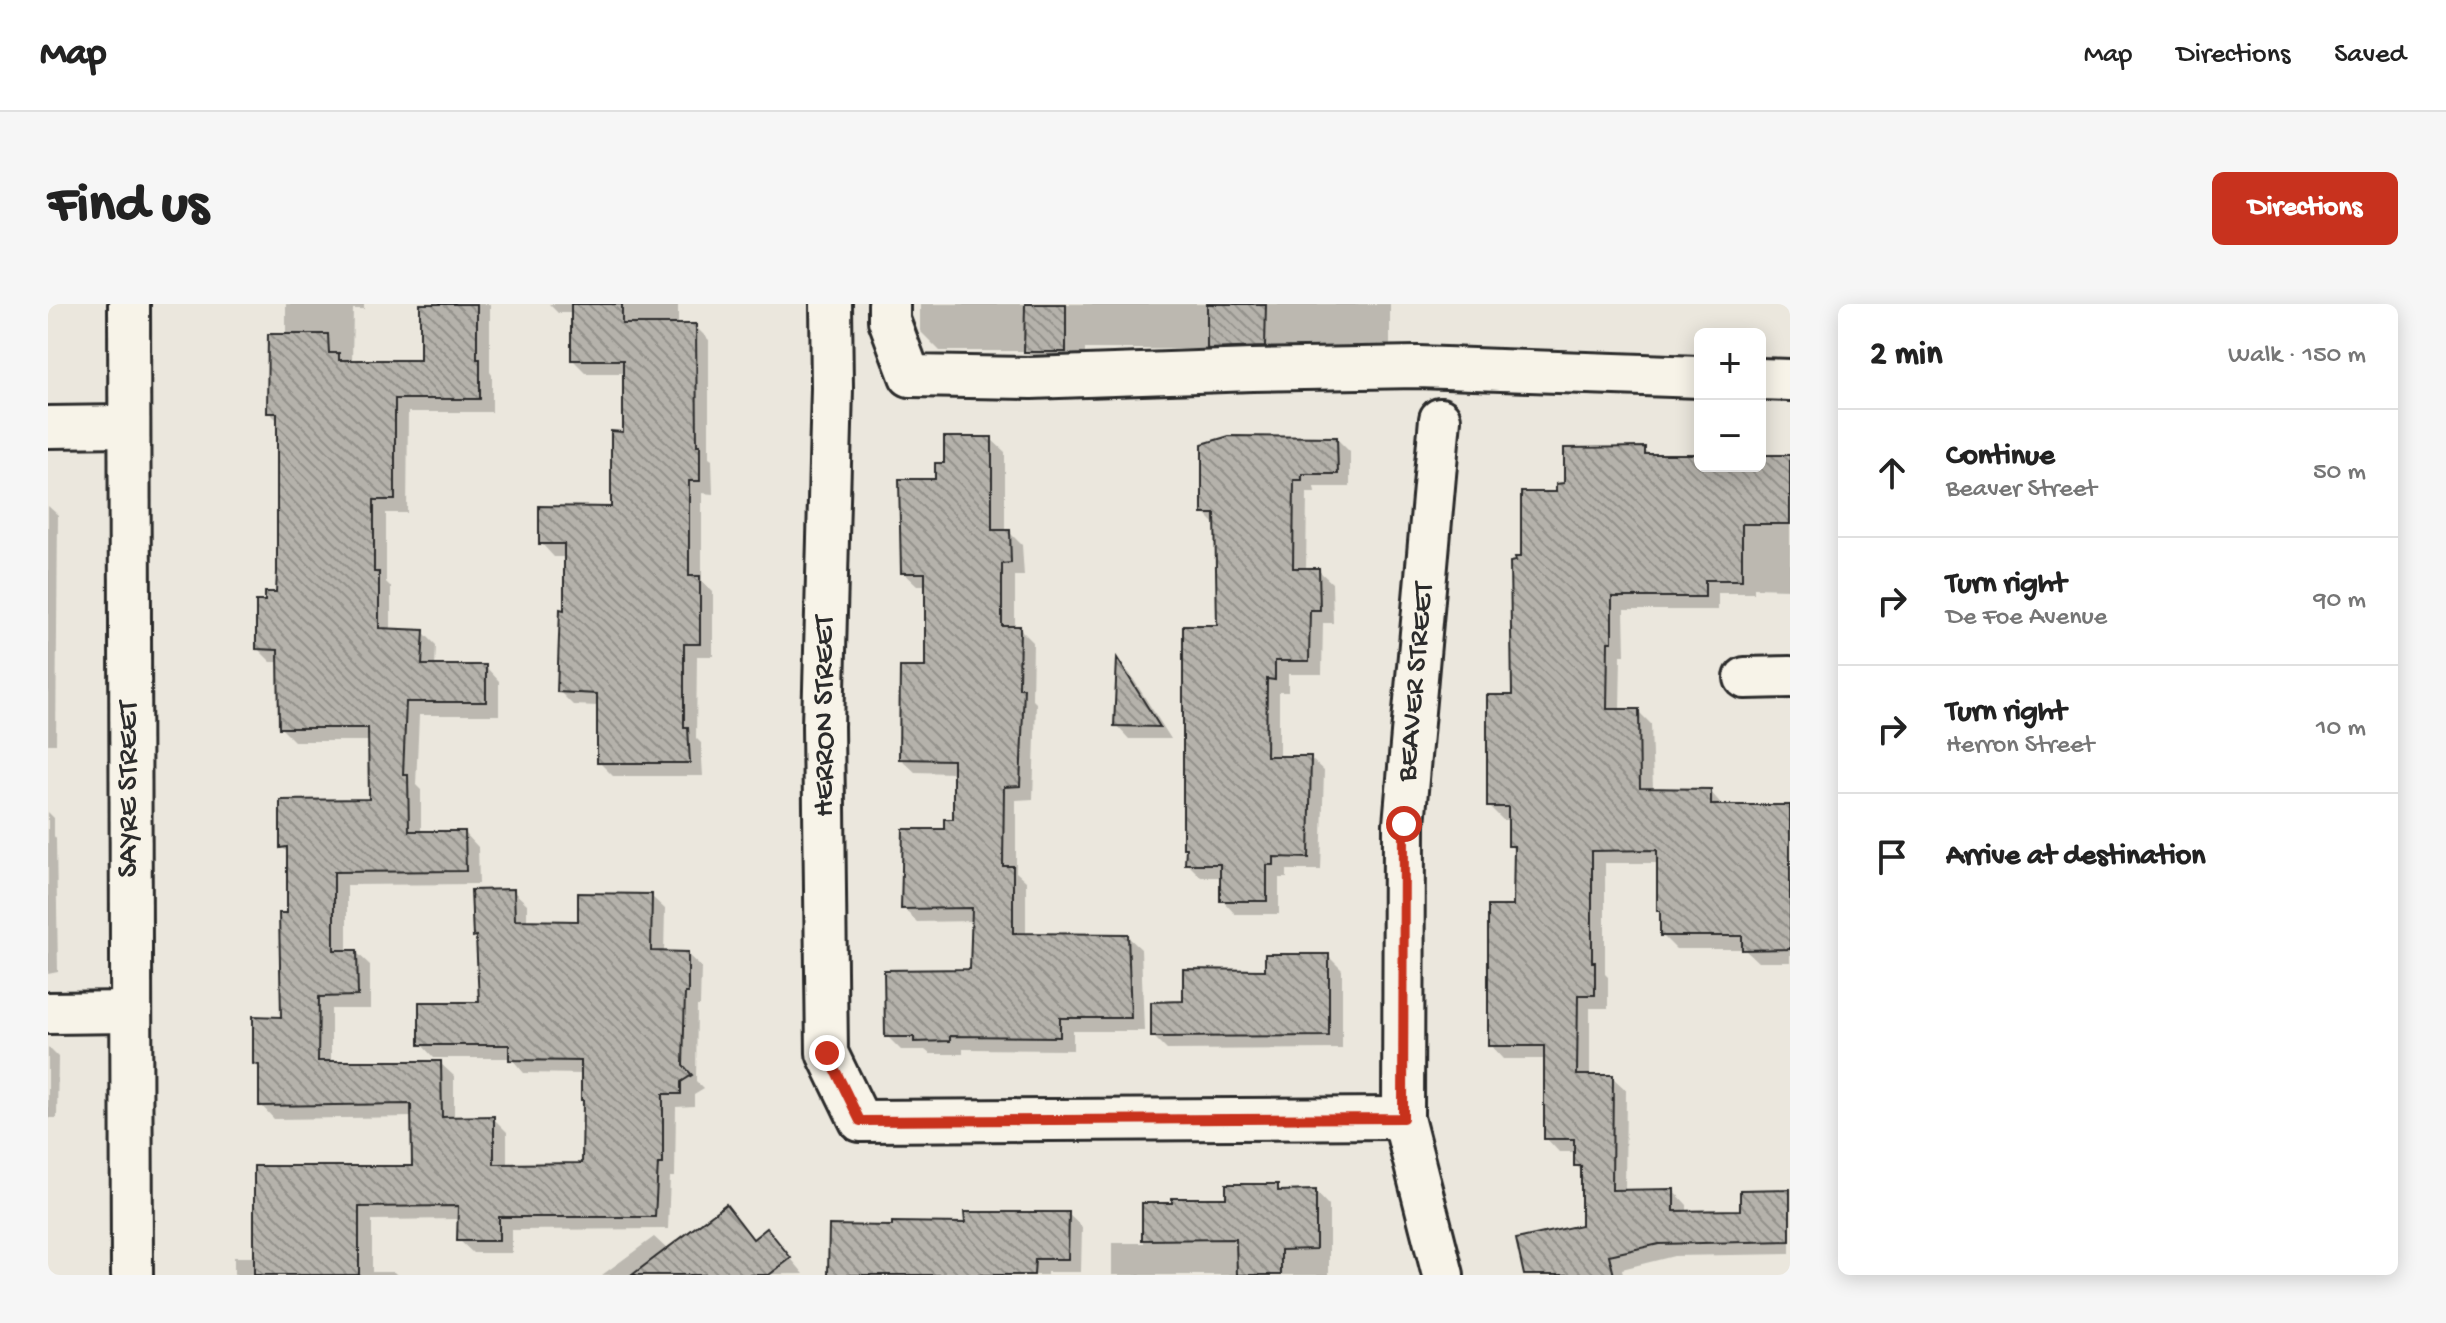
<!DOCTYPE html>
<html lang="en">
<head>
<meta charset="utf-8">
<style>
  :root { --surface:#fff; --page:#f6f6f6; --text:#222; --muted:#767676; --line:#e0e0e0; --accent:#c8321e }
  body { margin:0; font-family:"Gochi Hand",sans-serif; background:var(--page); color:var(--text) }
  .controls { position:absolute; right:24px; top:24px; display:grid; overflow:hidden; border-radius:12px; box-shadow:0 4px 20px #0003 }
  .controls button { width:72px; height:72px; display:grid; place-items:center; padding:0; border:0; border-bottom:2px solid var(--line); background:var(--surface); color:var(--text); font:40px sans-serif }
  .stop { position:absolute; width:24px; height:24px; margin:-18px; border:6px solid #c8321e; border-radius:50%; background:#fff }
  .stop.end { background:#c8321e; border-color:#fff; box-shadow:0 2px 8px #0008 }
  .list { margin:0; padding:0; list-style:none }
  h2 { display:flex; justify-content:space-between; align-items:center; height:104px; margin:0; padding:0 32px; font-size:34px }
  h2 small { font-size:26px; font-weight:400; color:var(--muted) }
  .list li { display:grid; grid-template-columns:52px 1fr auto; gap:24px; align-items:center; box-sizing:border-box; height:128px; padding:0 32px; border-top:2px solid var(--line) }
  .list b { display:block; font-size:30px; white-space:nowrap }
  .list p { margin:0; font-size:26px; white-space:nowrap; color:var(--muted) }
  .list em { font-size:26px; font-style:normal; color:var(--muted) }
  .icon { flex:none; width:44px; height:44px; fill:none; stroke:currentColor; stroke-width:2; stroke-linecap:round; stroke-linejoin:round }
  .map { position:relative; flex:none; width:1742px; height:971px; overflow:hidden; border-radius:12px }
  header { display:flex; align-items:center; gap:48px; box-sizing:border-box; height:112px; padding:0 40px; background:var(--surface); border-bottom:2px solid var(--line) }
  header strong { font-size:38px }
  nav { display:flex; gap:44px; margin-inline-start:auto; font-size:28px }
  .intro { display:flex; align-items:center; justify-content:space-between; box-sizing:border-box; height:192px; padding:0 48px }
  h1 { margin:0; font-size:56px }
  .button { padding:20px 36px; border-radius:12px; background:var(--accent); color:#fff; font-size:28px; font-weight:700 }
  main { display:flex; gap:48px; padding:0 48px }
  aside { flex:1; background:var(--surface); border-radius:12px; box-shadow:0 4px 20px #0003 }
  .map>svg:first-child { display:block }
</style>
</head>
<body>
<header>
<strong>Map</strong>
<nav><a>Map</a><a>Directions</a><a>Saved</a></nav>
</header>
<div class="intro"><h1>Find us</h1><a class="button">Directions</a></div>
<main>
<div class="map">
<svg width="1742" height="971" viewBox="0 0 1742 971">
  <defs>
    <pattern id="building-back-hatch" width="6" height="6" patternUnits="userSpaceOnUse" patternTransform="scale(2)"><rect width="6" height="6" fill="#b5b2ab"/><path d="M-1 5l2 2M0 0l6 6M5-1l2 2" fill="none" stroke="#93918b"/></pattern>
  </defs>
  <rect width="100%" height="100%" fill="#ebe7dd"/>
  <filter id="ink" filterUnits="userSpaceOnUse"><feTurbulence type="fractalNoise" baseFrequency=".0125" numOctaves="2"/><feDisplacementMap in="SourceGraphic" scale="16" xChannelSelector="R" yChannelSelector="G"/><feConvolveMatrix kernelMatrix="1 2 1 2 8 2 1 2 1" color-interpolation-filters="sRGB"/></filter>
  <g filter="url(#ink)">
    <g fill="#0003">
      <polygon points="238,0 316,0 316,5 305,5 304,58 374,58 374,0 442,0 442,68 444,71 444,108 360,108 359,209 338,209 338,278 343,283 343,326 375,328 388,341 387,363 438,363 451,377 451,411 371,411 368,481 373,486 373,529 417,529 430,543 431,580 299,581 299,648 308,648 322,661 322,705 283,705 283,759 392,759 406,772 406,815 445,814 459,828 459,862 536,861 535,770 476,769 463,754 386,754 373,740 433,700 431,635 427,632 465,587 479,600 479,619 532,619 603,592 617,605 616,649 639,650 653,663 652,702 649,702 648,777 656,785 646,791 646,802 628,803 627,873 622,873 620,925 464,926 464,949 425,949 411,936 412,915 324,916 324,968 346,968 349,971 186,971 186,953 208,953 366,864 366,813 226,815 213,801 213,766 207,760 235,715 241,611 241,550 234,543 323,497 322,437 246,437 233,424 232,358 223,358 210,345 219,299 230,290 231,118 221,108 238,32"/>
      <polygon points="501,0 630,0 630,22 647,22 661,36 661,154 664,156 665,190 654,189 654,277 665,288 665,352 649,352 648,434 653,439 655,472 565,472 551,458 551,402 525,401 511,387 518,308 518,253 506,253 493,239 565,205 577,130 577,69 538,69 525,56 525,9 510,9"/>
      <polygon points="872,0 1342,0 1342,45 1236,45 1236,62 1180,64 1162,45 1037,45 1037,67 998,67 978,47 892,47 872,27"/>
      <polygon points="943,135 957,148 957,228 961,228 974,241 976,272 967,272 967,324 971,324 985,338 984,395 988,399 985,495 968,496 968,568 978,577 978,631 1079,632 1093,645 1096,727 1025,727 1025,746 915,745 915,750 882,750 877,746 853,746 839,732 924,667 926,617 869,618 855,604 898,527 907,517 907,469 867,468 853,455 879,365 879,281 869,281 855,268 889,177 898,161"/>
      <polygon points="1289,135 1302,148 1302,183 1266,183 1267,189 1259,189 1258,266 1270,266 1284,279 1285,319 1275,319 1274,370 1240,370 1240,388 1231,388 1231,454 1262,454 1276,467 1273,566 1239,566 1239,574 1231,574 1231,610 1187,610 1174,596 1174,573 1153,573 1139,559 1140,546 1137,543 1171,323 1170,223 1156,209"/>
      <polygon points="1596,145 1603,152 1652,153 1652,162 1712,162 1712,153 1742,153 1742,285 1706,284 1706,289 1670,289 1670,306 1576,306 1577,351 1573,351 1572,407 1590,407 1603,420 1605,486 1662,487 1676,503 1742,503 1742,658 1710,658 1696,645 1628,645 1614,631 1614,610 1611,606 1611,559 1557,559 1557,670 1560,673 1560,704 1542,704 1542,773 1564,773 1578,786 1577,888 1626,887 1639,901 1639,909 1694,908 1742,887 1742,950 1626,952 1574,965 1575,971 1478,971 1535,922 1535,869 1528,861 1528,848 1511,848 1498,834 1498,755 1455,755 1442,741 1467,604 1468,547 1462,542 1462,516 1455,516 1441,502 1466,393 1475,255 1510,190"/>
      <polygon points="0,202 10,211 8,440 0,440"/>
      <polygon points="1071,359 1082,370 1123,435 1081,435 1068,421"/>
      <polygon points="0,508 6,514 6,532 8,535 10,668 0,670"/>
      <polygon points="1280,652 1294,666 1294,745 1119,746 1105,732 1137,699 1219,668"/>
      <polygon points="0,743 10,753 9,814 0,814"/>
      <polygon points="1229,882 1236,889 1268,888 1281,902 1281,971 1064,971 1064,939 1096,939 1096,901 1180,896"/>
      <polygon points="678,902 707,936 719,926 756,970 554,971 606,933 620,946"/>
      <polygon points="1020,910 1034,923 1033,968 999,968 999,971 782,971 846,924 919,921"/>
    </g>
    <g fill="url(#building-back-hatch)" stroke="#2b2b2b" stroke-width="2">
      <polygon points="372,0 429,0 429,55 432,55 432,95 347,95 347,196 326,196 326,268 331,268 331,324 376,326 374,361 438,361 438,398 358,398 355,471 360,471 361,527 417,527 418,567 286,568 286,646 309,646 310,692 271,693 270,757 393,757 394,813 446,812 446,860 534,859 535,796 533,796 533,757 461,756 461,741 371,741 371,698 431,698 428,632 425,633 423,586 466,585 467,616 530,617 530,589 604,590 603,647 640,648 640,689 637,689 635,761 644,771 633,778 633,790 615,790 615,860 610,860 607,913 451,913 451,937 409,937 410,902 311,903 311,971 206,971 206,862 364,862 363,800 211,802 211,761 205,760 205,712 233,713 231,609 239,609 239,543 232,544 232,496 321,495 320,424 231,424 230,346 208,345 208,297 217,297 217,288 228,288 229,268 229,109 219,109 220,30 280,30 281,49 291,49 291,56 372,56"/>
      <polygon points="523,0 574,0 574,20 648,20 649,141 652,141 652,177 641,177 641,272 652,272 652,340 636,340 636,423 640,423 642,459 549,459 549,390 509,388 512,305 516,306 516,240 491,240 491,202 563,203 563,127 575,128 575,56 523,56"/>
      <polygon points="977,0 1018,0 1018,48 976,48"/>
      <polygon points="1159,0 1218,0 1217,43 1159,45"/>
      <polygon points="1181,132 1289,133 1290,170 1254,170 1254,176 1246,176 1245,264 1271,264 1272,306 1262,306 1261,357 1227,357 1227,376 1219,375 1218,452 1263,452 1261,554 1226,553 1226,561 1219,561 1219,597 1172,597 1172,560 1137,560 1138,544 1135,544 1135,321 1169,321 1167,210 1154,210 1154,140"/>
      <polygon points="896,133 944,133 944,226 962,226 963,259 954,260 954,322 972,322 971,384 976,384 972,482 956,483 955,562 965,562 965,629 1080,630 1083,714 1012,714 1012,733 902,732 902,737 866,738 866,733 837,733 836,666 922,665 924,604 853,605 855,525 896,525 896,515 905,515 905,456 851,455 852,363 877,363 877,269 853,269 851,175 887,175 887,159 896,159"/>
      <polygon points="1597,143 1597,150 1652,150 1652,162 1712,162 1712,151 1742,151 1742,220 1694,220 1694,276 1657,276 1657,293 1564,293 1564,338 1560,338 1559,405 1591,405 1592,484 1663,485 1663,501 1742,501 1742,645 1694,646 1694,632 1612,632 1612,607 1609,607 1609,546 1544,547 1544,658 1547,658 1547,691 1530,691 1529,771 1565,771 1564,886 1626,885 1626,907 1692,906 1692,886 1742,885 1742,937 1611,940 1561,951 1566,971 1476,971 1468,935 1533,921 1533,862 1526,862 1526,835 1496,835 1496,742 1440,742 1440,602 1465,602 1466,542 1460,542 1460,503 1439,503 1439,391 1464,391 1462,258 1468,257 1467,253 1473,253 1473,188 1508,188 1508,180 1516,179 1516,144"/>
      <polygon points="1069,354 1112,423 1066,422"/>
      <polygon points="1217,650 1281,650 1281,732 1103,733 1103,698 1135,697 1135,665 1217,666"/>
      <polygon points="1178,880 1230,880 1230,887 1268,886 1268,945 1233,946 1233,971 1189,971 1188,935 1094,936 1094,899 1124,899 1124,894 1178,894"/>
      <polygon points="678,900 705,935 719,924 743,954 721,971 584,971"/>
      <polygon points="916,908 1021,908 1020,955 987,955 986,971 780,971 781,921 844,922 844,918 917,919"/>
    </g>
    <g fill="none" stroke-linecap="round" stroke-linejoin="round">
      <defs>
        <g id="minor">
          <polyline points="81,0 84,971"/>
          <polyline points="783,0 784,84 775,422 779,749 812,817 1355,814"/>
          <polyline points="841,0 841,16 862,72 983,74 1204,66 1370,63 1652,73"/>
          <polyline points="1712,75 1742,76"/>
          <polyline points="1392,115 1356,520 1355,814 1395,971"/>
          <polyline points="0,123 80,122"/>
          <polyline points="1697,374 1742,373"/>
          <polyline points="0,709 83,708"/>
        </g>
      </defs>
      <use href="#minor" stroke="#2b2b2b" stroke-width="46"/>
      <use href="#minor" stroke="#f7f3e8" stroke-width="40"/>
    </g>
  </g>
  <g fill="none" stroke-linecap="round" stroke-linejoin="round" filter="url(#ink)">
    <polyline stroke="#c8321e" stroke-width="10" points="779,749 812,817 1355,814 1356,520"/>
  </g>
  <g text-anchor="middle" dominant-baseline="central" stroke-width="7" stroke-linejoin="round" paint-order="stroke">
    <g font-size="30" fill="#2b2b2b" stroke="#f7f3e8">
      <text transform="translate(1369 378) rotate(-85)">BEAVER STREET</text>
      <text transform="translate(778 412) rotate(-90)">HERRON STREET</text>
      <text transform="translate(82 485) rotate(-90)">SAYRE STREET</text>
    </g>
  </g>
</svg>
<div class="controls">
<button>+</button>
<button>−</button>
</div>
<div class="stop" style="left:1356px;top:520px"></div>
<div class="stop end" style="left:779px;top:749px"></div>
</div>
<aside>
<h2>2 min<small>Walk · 150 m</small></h2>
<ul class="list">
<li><svg class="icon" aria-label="ahead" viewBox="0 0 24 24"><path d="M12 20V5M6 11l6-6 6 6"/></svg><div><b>Continue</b><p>Beaver Street</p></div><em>50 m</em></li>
<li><svg class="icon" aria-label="right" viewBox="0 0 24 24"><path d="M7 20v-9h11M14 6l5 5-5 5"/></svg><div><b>Turn right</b><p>De Foe Avenue</p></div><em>90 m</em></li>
<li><svg class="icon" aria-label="right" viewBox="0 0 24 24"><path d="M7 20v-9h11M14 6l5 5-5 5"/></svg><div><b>Turn right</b><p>Herron Street</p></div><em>10 m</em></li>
<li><svg class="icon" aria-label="arrive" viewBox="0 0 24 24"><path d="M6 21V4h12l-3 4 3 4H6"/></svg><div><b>Arrive at destination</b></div></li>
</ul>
</aside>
</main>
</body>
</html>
